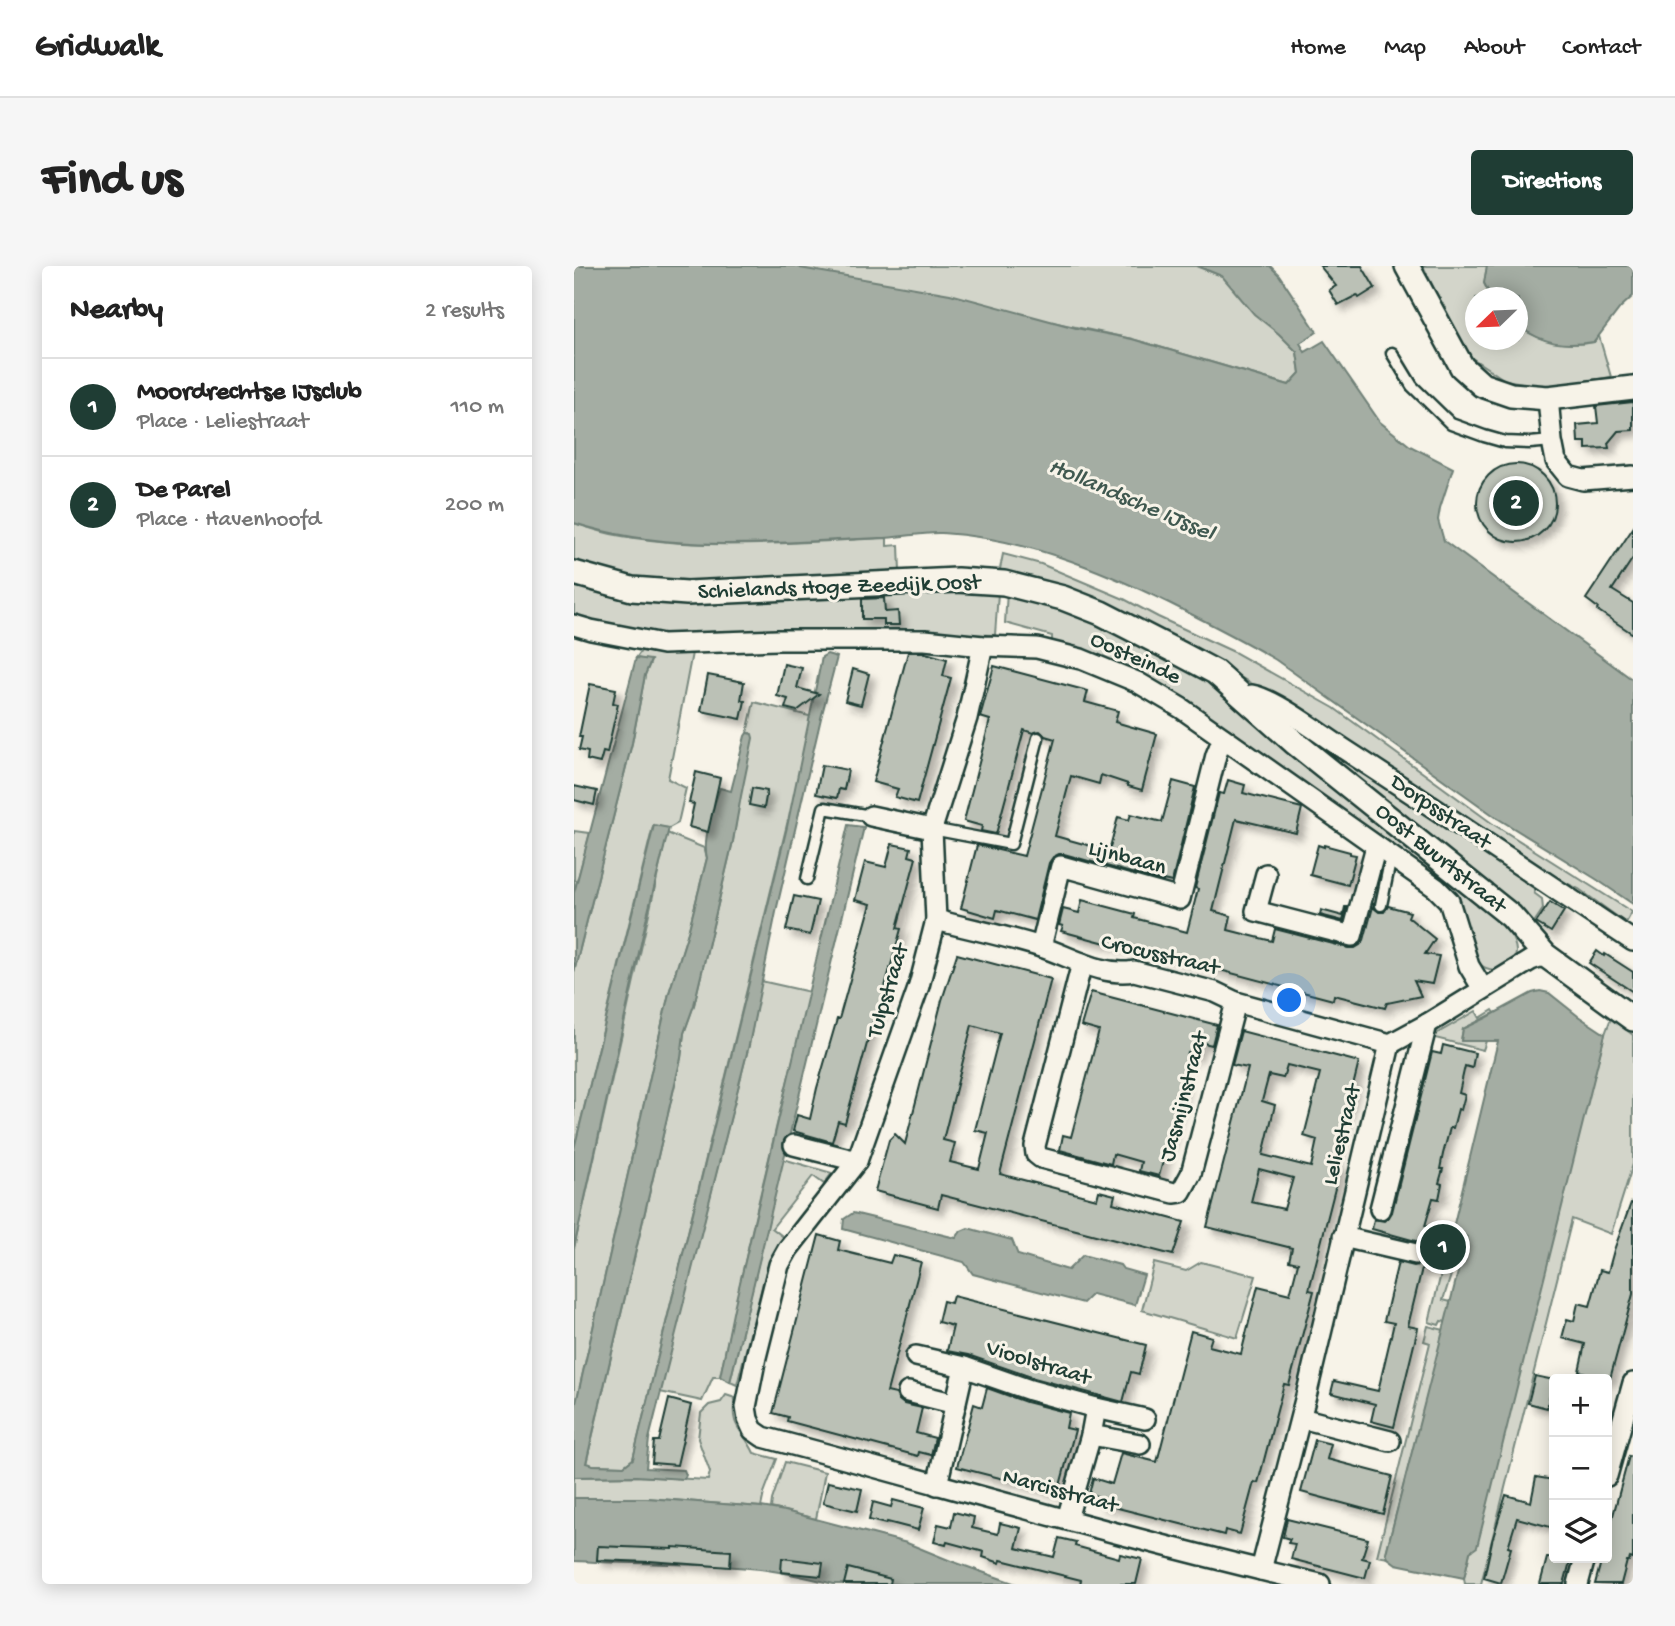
<!DOCTYPE html>
<html lang="en">
<head>
<meta charset="utf-8">
<style>
  :root { --surface:#fff; --page:#f6f6f6; --text:#222; --muted:#767676; --line:#e0e0e0; --accent:#1f3d34 }
  body { margin:0; font-family:"Gochi Hand",sans-serif; background:var(--page); color:var(--text) }
  .controls { position:absolute; right:21px; bottom:21px; display:grid; overflow:hidden; border-radius:7px; box-shadow:0 4px 18px #0003 }
  .controls button { width:63px; height:63px; display:grid; place-items:center; padding:0; border:0; border-bottom:2px solid var(--line); background:var(--surface); color:var(--text); font:35px sans-serif }
  .compass { position:absolute; left:891px; top:21px; width:63px; height:63px; border-radius:50%; background:var(--surface); box-shadow:0 4px 18px #0003; rotate:247deg }
  .you { position:absolute; left:716px; top:735px; width:24px; height:24px; margin:-18px; border:5px solid #fff; border-radius:50%; background:#1a73e8; box-shadow:0 0 0 10px #1a73e833 }
  .badge { display:grid; place-items:center; width:46px; height:46px; border-radius:50%; background:var(--accent); color:#fff; font-size:23px; font-weight:700 }
  .pin { position:absolute; translate:-50% -50%; border:4px solid #fff; box-shadow:0 2px 7px #0006 }
  .list { margin:0; padding:0; list-style:none }
  h2 { display:flex; justify-content:space-between; align-items:center; height:91px; margin:0; padding:0 28px; font-size:30px }
  h2 small { font-size:23px; font-weight:400; color:var(--muted) }
  .list li { display:grid; grid-template-columns:46px 1fr auto; gap:21px; align-items:center; box-sizing:border-box; height:98px; padding:0 28px; border-top:2px solid var(--line) }
  .list b { display:block; font-size:26px; white-space:nowrap }
  .list p { margin:0; font-size:23px; white-space:nowrap; color:var(--muted) }
  .list em { font-size:23px; font-style:normal; color:var(--muted) }
  .icon { flex:none; width:38px; height:38px; fill:none; stroke:currentColor; stroke-width:2; stroke-linecap:round; stroke-linejoin:round }
  .map { position:relative; flex:none; width:1059px; height:1318px; overflow:hidden; border-radius:7px }
  header { display:flex; align-items:center; gap:42px; box-sizing:border-box; height:98px; padding:0 35px; background:var(--surface); border-bottom:2px solid var(--line) }
  header strong { font-size:33px }
  nav { display:flex; gap:38px; margin-inline-start:auto; font-size:24px }
  .intro { display:flex; align-items:center; justify-content:space-between; box-sizing:border-box; height:168px; padding:0 42px }
  h1 { margin:0; font-size:49px }
  .button { padding:18px 32px; border-radius:7px; background:var(--accent); color:#fff; font-size:24px; font-weight:700 }
  main { display:flex; gap:42px; padding:0 42px }
  aside { flex:1; background:var(--surface); border-radius:7px; box-shadow:0 4px 18px #0003 }
  .map>svg:first-child { display:block }
</style>
</head>
<body>
<header>
<strong>Gridwalk</strong>
<nav><a>Home</a><a>Map</a><a>About</a><a>Contact</a></nav>
</header>
<div class="intro"><h1>Find us</h1><a class="button">Directions</a></div>
<main>
<aside>
<h2>Nearby<small>2 results</small></h2>
<ul class="list">
<li><span class="badge">1</span><div><b>Moordrechtse IJsclub</b><p>Place · Leliestraat</p></div><em>110 m</em></li>
<li><span class="badge">2</span><div><b>De Parel</b><p>Place · Havenhoofd</p></div><em>200 m</em></li>
</ul>
</aside>
<div class="map">
<svg width="1059" height="1318" viewBox="0 0 1059 1318">
  <defs>
    <filter id="shadow"><feDropShadow dx="6" dy="6" stdDeviation="3.5" flood-color="#0004"/></filter>
  </defs>
  <rect width="100%" height="100%" fill="#f7f3e8"/>
  <filter id="ink" filterUnits="userSpaceOnUse"><feTurbulence type="fractalNoise" baseFrequency=".0143" numOctaves="2"/><feDisplacementMap in="SourceGraphic" scale="14" xChannelSelector="R" yChannelSelector="G"/><feConvolveMatrix kernelMatrix="1 2 1 2 8 2 1 2 1" color-interpolation-filters="sRGB"/></filter>
  <g filter="url(#ink)">
    <g fill="#d3d5ca" stroke="#79897f" stroke-width="2">
      <polygon points="223,0 622,0 648,10 723,86 726,107 715,119 558,73 225,2"/>
      <path d="M849,0H913L910,17L917,31L902,32V74H944V60C967,76 992,81 1020,76L1025,70L1037,111L988,119H961L931,114L898,92L881,66Z"/>
      <path d="M0,257C12,261 24,265 37,268C127,286 221,276 313,272V280L325,279L326,306L128,317L83,316L39,309L0,296Z"/>
      <polygon points="429,288 467,298 550,333 584,351 660,386 760,442 919,558 1058,646 1052,657 1005,623 988,615 951,592 705,433 602,375 425,308"/>
      <polygon points="0,314 286,326 424,327 421,369 287,366 111,371 76,368 0,351"/>
      <path d="M433,326L464,334L542,363L640,419L932,659C936,667 942,677 942,685C943,699 924,707 912,702C909,701 906,698 903,696L884,637L740,528L478,377V370L431,357Z"/>
      <polygon points="68,384 118,387 94,513 112,522 104,557 95,562 79,560 0,883 0,706 58,477 71,409 77,395 62,392"/>
      <polygon points="180,436 243,452 240,474 223,555 214,554 59,1193 50,1200 19,1199 12,1198 107,792 110,767 120,739 159,575 176,467 173,467"/>
      <polygon points="710,456 964,621 960,627 968,633 969,643 957,661"/>
      <polygon points="0,565 16,567 0,627"/>
      <polygon points="93,567 130,582 133,592 115,663 95,727 0,1146 0,982"/>
      <path d="M187,715L236,726C203,854 173,982 146,1111H139L128,1135L86,1126L175,779Z"/>
      <polygon points="919,744 921,747 889,763 887,774 912,775 909,784 857,771 902,745 906,752"/>
      <polygon points="1037,752 1059,769 1059,898 1037,968 998,953 907,1318 891,1318 890,1312 896,1286 1031,768"/>
      <polygon points="209,893 258,907 250,918 239,910 198,962 212,973 201,998 193,1001 163,1119 156,1116"/>
      <polygon points="627,996 682,1010 663,1072 568,1044 580,997 612,1005"/>
      <polygon points="868,1004 878,1006 869,1034 877,1036 872,1056 867,1055 865,1059 855,1056"/>
      <polygon points="854,1060 870,1064 812,1287 814,1292 803,1290 856,1077 850,1075"/>
      <path d="M152,1129L161,1132C155,1163 170,1164 180,1187L203,1193L190,1227L187,1241L73,1232H0V1211L62,1210L134,1214L136,1206L124,1173L127,1147L135,1139L147,1136Z"/>
      <polygon points="211,1196 251,1206 242,1253 197,1242 198,1234"/>
    </g>
    <g fill="#a4ada3" stroke="#6f8077" stroke-width="2">
      <path d="M0,0H223L226,2L376,28L502,62L558,73L715,119L726,107L723,86L705,68L680,48L648,10L623,0H696L705,9L743,66L726,77L731,86L750,75L806,156L836,180L879,202L866,242L864,254L870,275L1059,414V638L1022,613L923,552L702,394C667,373 631,355 595,337C523,302 449,272 368,267C347,266 326,272 305,272C204,276 98,289 0,257Z"/>
      <path d="M913,0H1059V30L1046,42L1020,76C989,81 970,78 944,60V32L917,31L910,17Z"/>
      <path d="M253,388L263,391L247,452L203,641L175,779L75,1173L72,1202L110,1204L112,1209L110,1213L62,1210L0,1211V1146L95,727L115,663L133,592C128,573 139,541 146,522L157,525L171,470L173,467L178,468L179,472L167,530L159,575L120,739L110,767L107,792L12,1197L19,1199L50,1200L59,1193L213,561L248,391Z"/>
      <polygon points="62,392 77,394 71,409 58,477 0,706 0,627"/>
      <polygon points="80,559 95,562 73,650 0,982 0,883"/>
      <polygon points="274,559 290,561 156,1116 146,1111 160,1042"/>
      <polygon points="966,725 975,727 1004,750 1031,768 903,1281 896,1286 890,1312 822,1298 814,1292 812,1287 893,971 878,966 924,775 887,775 889,763 912,752 958,727"/>
      <polygon points="279,947 382,972 387,965 394,962 438,974 444,989 494,1004 509,989 546,999 549,1003 570,1009 561,1039 518,1028 509,1037 399,1008 390,996 269,963 270,953"/>
      <path d="M0,1232H73L187,1241L211,1245L333,1277L377,1295L442,1318H260C232,1311 203,1304 175,1302C117,1297 58,1298 0,1295Z"/>
    </g>
    <g fill="#bbc1b6" stroke="#1f3d34" stroke-width="2" fill-rule="evenodd" filter="url(#shadow)">
      <polygon points="746,0 788,0 801,22 785,32 783,29 764,39 755,24 762,20"/>
      <polygon points="1059,136 1059,164 1044,165 1034,177 1035,182 1012,183 1012,176 1004,176 1003,159 1024,157 1022,140"/>
      <circle cx="942" cy="237" r="39"/>
      <polygon points="1059,262 1059,292 1038,324 1059,337 1059,368 1023,344 1024,342 1012,333"/>
      <polygon points="310,332 311,346 324,345 325,359 310,359 310,353 288,353 288,333"/>
      <polygon points="334,386 348,386 373,393 369,410 377,412 343,537 321,531 324,523 299,516"/>
      <polygon points="210,398 228,402 223,422 245,428 223,445 211,442 214,433 203,430"/>
      <polygon points="420,400 514,425 511,436 544,445 541,456 583,468 568,524 554,520 554,518 527,509 525,518 497,510 481,570 535,585 544,551 555,554 557,548 588,556 599,515 621,521 598,616 589,614 589,616 490,588 485,588 479,591 475,597 461,654 423,644 421,652 387,642 403,579 450,590 481,473 471,470 466,465 459,467 450,464 422,568 407,565 408,560 390,555 416,454 406,451"/>
      <polygon points="279,403 295,408 287,439 271,435"/>
      <polygon points="134,409 170,416 167,434 171,435 167,453 127,445"/>
      <polygon points="16,418 42,423 39,437 44,438 33,487 29,486 26,497 13,494 14,486 5,484 8,471 5,471"/>
      <polygon points="248,499 274,504 270,524 265,523 263,532 242,528"/>
      <polygon points="122,506 146,512 134,566 115,561 120,538 115,537"/>
      <polygon points="654,514 671,519 669,527 728,542 722,567 662,553 639,645 657,650 654,664 698,675 701,663 775,682 781,682 786,679 790,674 800,637 800,642 805,646 810,646 814,640 836,646 834,651 861,673 851,688 865,690 858,718 840,715 847,730 813,737 811,742 760,729 759,734 551,679 550,682 487,665 489,660 485,659 489,643 505,647 508,634 561,648 560,652 613,666 624,623 621,622 645,527 650,528"/>
      <polygon points="0,520 23,525 20,539 0,534"/>
      <polygon points="178,522 193,525 190,542 175,539"/>
      <polygon points="318,578 337,582 335,590 342,592 323,662 327,663 301,757 299,756 271,857 264,855 258,876 219,865 223,849 236,853 243,822 263,753 265,753 297,638 281,634 291,596 312,601"/>
      <polygon points="744,579 750,581 750,579 776,586 776,588 782,589 774,619 736,609"/>
      <polygon points="220,630 244,635 236,669 212,664"/>
      <polygon points="976,636 990,645 977,666 962,657"/>
      <polygon points="771,641 773,641 769,655 746,649 747,644 769,650"/>
      <polygon points="1023,685 1030,690 1031,688 1059,706 1059,726 1015,697"/>
      <path d="M383,688L477,713L426,908L523,933L525,925L541,929L539,937L610,956L599,989L367,929L364,942L301,925L315,874L321,868L331,878L368,734ZM398,759L426,767L401,864L414,867L405,903L376,896L381,877L369,874Z"/>
      <polygon points="517,726 643,759 638,779 625,776 622,789 614,787 606,817 610,818 585,910 565,905 567,896 539,888 537,898 486,884 489,869 497,871 525,765 507,760"/>
      <path d="M667,765L785,796L760,897L767,899L735,1024L740,1025L715,1119L710,1118L684,1217L680,1216L666,1268L651,1264L650,1269L524,1237L526,1231L515,1228L519,1212L538,1218L547,1187L583,1196L617,1065L638,1071L635,1080L667,1088L684,1020L716,1028L724,997L715,995L718,982L633,961L674,802L658,799ZM713,799L746,807L730,870L743,874L737,901L689,889L701,839L688,835L695,809L709,812ZM685,903L719,912L710,943L677,936Z"/>
      <polygon points="869,779 901,787 898,802 891,800 885,827 891,829 887,844 884,843 879,862 876,862 869,888 866,903 869,903 865,917 868,918 865,933 859,932 851,960 890,970 884,994 854,987 851,980 845,976 798,963 800,953 810,955 815,951 818,946 858,786 867,788"/>
      <polygon points="1057,937 1059,938 1059,1028 1036,1113 1014,1113 1015,1108 1005,1105 1011,1078 988,1072 993,1053 1000,1055 1004,1037 1016,1040 1026,1004 1034,1006 1040,984"/>
      <polygon points="245,969 266,975 264,984 316,997 319,989 347,996 313,1126 322,1128 325,1134 330,1138 348,1142 342,1167 361,1172 357,1189 345,1186 344,1190 213,1155 214,1151 199,1147"/>
      <polygon points="824,996 840,1000 849,998 834,1060 844,1062 820,1161 797,1155 801,1138 757,1127 760,1115 804,1125 820,1057 810,1055"/>
      <polygon points="379,1030 572,1079 565,1108 557,1106 549,1136 460,1112 394,1089 373,1085 379,1060 364,1056 369,1035 377,1037"/>
      <polygon points="961,1110 980,1114 973,1142 954,1137"/>
      <polygon points="413,1122 452,1136 495,1147 492,1162 501,1164 484,1227 383,1201 400,1138 408,1141"/>
      <polygon points="95,1133 117,1139 103,1199 78,1197 80,1175 85,1175"/>
      <polygon points="741,1174 757,1178 753,1193 818,1210 809,1248 727,1226"/>
      <polygon points="1055,1190 1059,1191 1059,1293 1056,1292 1055,1295 1053,1295 1047,1318 1021,1318 1028,1292 1033,1292 1033,1272"/>
      <polygon points="962,1211 980,1214 980,1262 943,1252 934,1281 937,1282 927,1317 910,1312 918,1275 932,1229 957,1236"/>
      <polygon points="254,1216 288,1223 283,1245 249,1237"/>
      <polygon points="319,1234 350,1242 344,1264 313,1256 312,1258 295,1254 299,1236 317,1241"/>
      <polygon points="380,1246 400,1251 398,1262 424,1268 426,1257 447,1262 442,1282 480,1291 485,1272 502,1276 501,1280 545,1292 546,1288 568,1293 562,1318 506,1318 507,1314 427,1294 426,1297 409,1291 410,1286 373,1276 372,1279 360,1276 364,1258 377,1261"/>
      <polygon points="713,1253 794,1273 788,1292 796,1294 791,1312 717,1293 721,1278 714,1277 716,1273 709,1271"/>
      <polygon points="24,1280 99,1283 99,1281 157,1285 156,1301 76,1295 76,1296 23,1294"/>
      <polygon points="208,1292 249,1297 247,1310 207,1306"/>
      <polygon points="973,1292 997,1292 990,1318 966,1318"/>
      <polygon points="274,1302 317,1313 316,1318 270,1318"/>
    </g>
    <g fill="none" stroke-linecap="round" stroke-linejoin="round">
      <defs>
        <g id="service">
          <polyline points="818,87 838,120 877,158 910,170 931,176 956,177 978,175"/>
          <polyline points="358,563 437,578 464,472"/>
          <polyline points="233,613 250,542 297,550"/>
          <polyline points="807,639 817,591"/>
        </g>
        <g id="minor">
          <polyline points="974,132 978,175 982,195 994,210 1009,214 1059,210"/>
          <polyline points="0,359 17,364 89,378 204,374 351,374 409,380 463,382 507,393 563,416 607,442 862,622 875,635 895,700 909,723"/>
          <path d="M409,380L393,452L358,563L362,654L345,720L283,895L214,983L205,999L182,1091L172,1141L174,1153L179,1164L189,1171C374,1220 559,1275 746,1318"/>
          <path d="M670,434L678,429C701,433 748,469 770,483C867,546 963,611 1059,675"/>
          <polyline points="297,550 358,563"/>
          <polyline points="692,608 682,645 778,670 802,580"/>
          <path d="M362,654C396,663 432,670 467,681C496,690 528,711 560,705L641,726L662,736L816,778L853,758L957,694L971,689"/>
          <polyline points="467,681 487,600 606,633 642,489 649,472"/>
          <polyline points="508,697 461,880 462,888 467,892 600,927 607,926 617,908 662,736"/>
          <polyline points="220,879 283,895"/>
          <polyline points="806,943 853,758"/>
          <polyline points="769,971 842,988"/>
          <polyline points="342,1090 390,1101 456,1124 522,1142 571,1153"/>
          <polyline points="334,1126 382,1138"/>
          <polyline points="727,1152 816,1175"/>
          <polyline points="517,1169 566,1178"/>
          <polyline points="1033,1210 1059,1117"/>
          <polyline points="363,1219 390,1101"/>
          <polyline points="493,1253 517,1169 522,1142"/>
          <polyline points="687,1304 733,1126 816,778"/>
          <polyline points="1004,1318 1011,1292"/>
        </g>
        <g id="tertiary">
          <polyline points="833,0 888,101 908,119 937,129 974,132 1059,122"/>
          <polyline points="0,307 58,323 113,327 383,314 430,317 489,332 527,347 607,388 641,406 720,476 937,650 971,689 1059,753"/>
        </g>
      </defs>
      <use href="#service" stroke="#1f3d34" stroke-width="15"/>
      <use href="#minor" stroke="#1f3d34" stroke-width="24"/>
      <use href="#tertiary" stroke="#1f3d34" stroke-width="28"/>
      <use href="#service" stroke="#f7f3e8" stroke-width="10"/>
      <use href="#minor" stroke="#f7f3e8" stroke-width="19"/>
      <use href="#tertiary" stroke="#f7f3e8" stroke-width="23"/>
    </g>
  </g>
  <g text-anchor="middle" dominant-baseline="central" stroke-width="6" stroke-linejoin="round" paint-order="stroke">
    <g font-size="23" fill="#1f3d34" stroke="#f7f3e8">
      <text transform="translate(265 322) rotate(-2)">Schielands Hoge Zeedijk Oost</text>
      <text transform="translate(561 393) rotate(25)">Oosteinde</text>
      <text transform="translate(866 547) rotate(34)">Dorpsstraat</text>
      <text transform="translate(553 593) rotate(15)">Lijnbaan</text>
      <text transform="translate(866 593) rotate(39)">Oost Buurtstraat</text>
      <text transform="translate(586 690) rotate(13)">Crocusstraat</text>
      <text transform="translate(315 725) rotate(-73)">Tulpstraat</text>
      <text transform="translate(611 831) rotate(-75)">Jasmijnstraat</text>
      <text transform="translate(769 869) rotate(-76)">Leliestraat</text>
      <text transform="translate(464 1098) rotate(17)">Vioolstraat</text>
      <text transform="translate(486 1226) rotate(15)">Narcisstraat</text>
    </g>
    <g font-size="24" font-style="italic" fill="#405950" stroke="#f7f3e8">
      <text transform="translate(557 235) rotate(23)">Hollandsche IJssel</text>
    </g>
  </g>
</svg>
<div class="controls">
<button>+</button>
<button>−</button>
<button><svg class="icon" aria-label="layers" viewBox="0 0 24 24"><path d="M12 4l9 5-9 5-9-5zM3 14l9 5 9-5"/></svg></button>
</div>
<svg class="compass" viewBox="-18 -18 36 36"><path d="M0-13l5 13h-10z" fill="#e53935"/><path d="M0 13l5-13h-10z" fill="#767676"/></svg>
<div class="you"></div>
<div class="pin badge" style="left:869px;top:981px">1</div>
<div class="pin badge" style="left:942px;top:237px">2</div>
</div>
</main>
</body>
</html>
